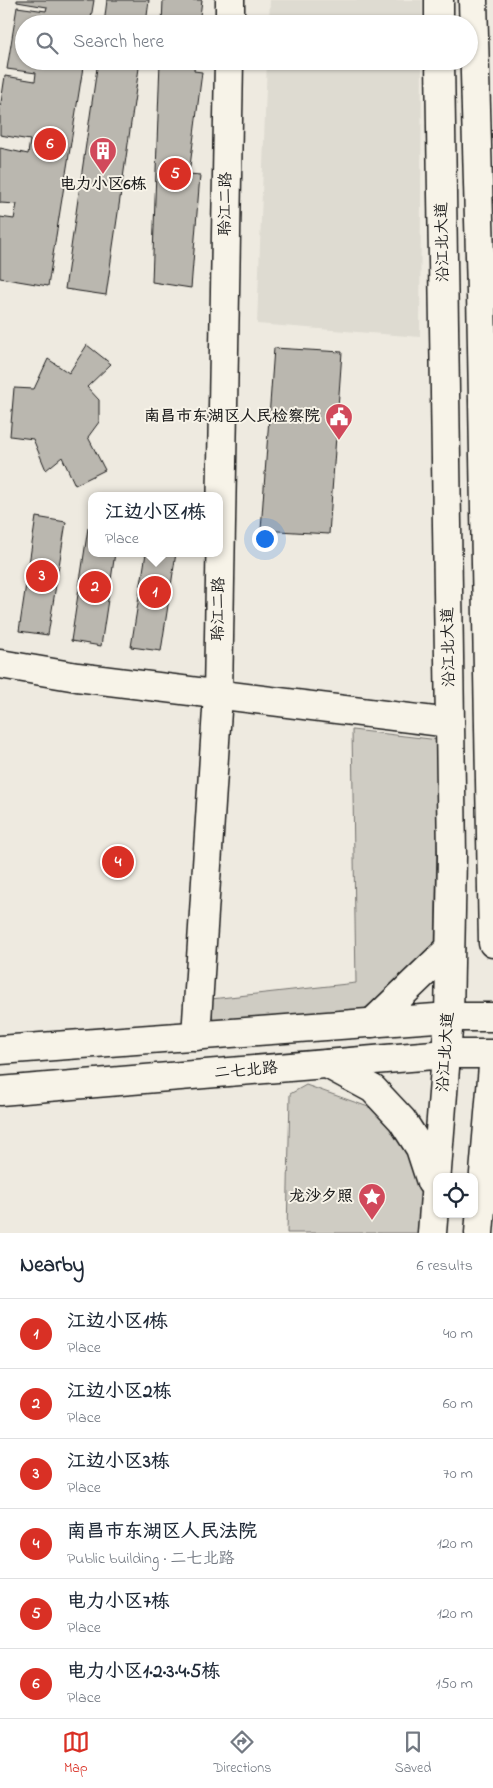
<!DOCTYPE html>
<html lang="en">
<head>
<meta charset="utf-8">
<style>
  :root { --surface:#fff; --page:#f6f6f7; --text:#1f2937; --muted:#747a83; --line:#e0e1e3; --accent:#d93025 }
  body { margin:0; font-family:"Indie Flower","LXGW WenKai TC",sans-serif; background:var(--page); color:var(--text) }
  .controls { position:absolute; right:15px; bottom:15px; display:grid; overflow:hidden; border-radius:10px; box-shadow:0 1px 4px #0004 }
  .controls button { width:45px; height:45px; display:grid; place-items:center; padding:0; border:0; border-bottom:1px solid var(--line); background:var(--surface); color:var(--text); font:25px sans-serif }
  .you { position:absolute; left:264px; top:538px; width:18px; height:18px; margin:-12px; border:4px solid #fff; border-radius:50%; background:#1a73e8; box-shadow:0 0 0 8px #1a73e833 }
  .badge { display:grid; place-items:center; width:32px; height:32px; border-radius:50%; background:var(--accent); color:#fff; font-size:16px; font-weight:700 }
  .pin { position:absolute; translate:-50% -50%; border:2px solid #fff; box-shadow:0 1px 5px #0006 }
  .popup { position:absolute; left:88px; top:492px; width:135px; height:65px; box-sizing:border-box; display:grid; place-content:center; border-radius:10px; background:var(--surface); filter:drop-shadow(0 1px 4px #0005); font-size:16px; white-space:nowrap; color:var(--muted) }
  .popup b { font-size:19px; color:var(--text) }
  .popup::after { content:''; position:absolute; left:50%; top:100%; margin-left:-10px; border:10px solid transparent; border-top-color:var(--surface) }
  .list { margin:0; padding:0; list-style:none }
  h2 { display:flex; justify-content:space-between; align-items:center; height:65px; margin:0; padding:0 20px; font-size:21px }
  h2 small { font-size:16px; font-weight:400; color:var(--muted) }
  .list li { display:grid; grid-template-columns:32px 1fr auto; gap:15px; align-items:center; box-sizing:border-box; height:70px; padding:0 20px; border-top:1px solid var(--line) }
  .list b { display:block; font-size:19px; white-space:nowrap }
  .list p { margin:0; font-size:16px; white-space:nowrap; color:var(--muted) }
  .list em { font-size:16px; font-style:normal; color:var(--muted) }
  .icon { flex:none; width:28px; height:28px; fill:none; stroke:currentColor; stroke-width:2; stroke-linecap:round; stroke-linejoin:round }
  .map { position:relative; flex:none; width:493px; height:1233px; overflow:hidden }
  .search { position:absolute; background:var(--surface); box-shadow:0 1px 4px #0004; left:15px; right:15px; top:15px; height:55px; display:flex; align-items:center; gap:12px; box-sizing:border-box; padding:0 18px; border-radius:28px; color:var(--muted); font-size:19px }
  .sheet { height:485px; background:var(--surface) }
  nav { display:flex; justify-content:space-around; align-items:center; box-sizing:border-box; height:70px; border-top:1px solid var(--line); background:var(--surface); font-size:14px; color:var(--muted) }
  nav a { display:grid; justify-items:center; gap:2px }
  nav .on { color:var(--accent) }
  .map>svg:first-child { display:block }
</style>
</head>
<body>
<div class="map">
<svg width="493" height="1233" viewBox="0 0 493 1233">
  <rect width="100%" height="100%" fill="#eeeae0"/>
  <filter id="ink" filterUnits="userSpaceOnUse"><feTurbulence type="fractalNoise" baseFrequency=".02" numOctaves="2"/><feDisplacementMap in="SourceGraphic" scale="10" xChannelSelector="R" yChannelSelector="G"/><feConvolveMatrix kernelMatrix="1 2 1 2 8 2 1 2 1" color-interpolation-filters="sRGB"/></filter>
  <g filter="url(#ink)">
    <g fill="#dedbd1">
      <polygon points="270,0 422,0 422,24 269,24"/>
      <polygon points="267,61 422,61 420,337 257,324"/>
    </g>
    <g fill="#cfccc3" stroke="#767470">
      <polygon points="352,730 439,740 435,947 362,1011 213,1021 211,999 356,983"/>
      <polygon points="306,1085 377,1110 392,1120 425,1184 425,1233 287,1233 290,1094"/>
    </g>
    <g fill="#bab7af" stroke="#1c1c1c">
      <polygon points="17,0 94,0 90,24 24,24 24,61 84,61 48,286 0,278 0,217 14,219 17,204 0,203 0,148 28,154 30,140 0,135 0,109 5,76 35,81 36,73 7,69 17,7 46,11 47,7 17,2"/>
      <polygon points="107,0 149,0 146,24 104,24"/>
      <polygon points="163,0 202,0 199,24 162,24"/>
      <polygon points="98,61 140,61 106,295 65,289"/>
      <polygon points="160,61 195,61 194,71 202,72 189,174 200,175 191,288 152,282"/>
      <polygon points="87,345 111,364 87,387 99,400 99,422 88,437 105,470 75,485 62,457 46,470 33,439 10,436 14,388 34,389 48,359 69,373"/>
      <polygon points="274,348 342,352 329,534 261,530"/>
      <polygon points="36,517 66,522 48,635 19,631"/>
      <polygon points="88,528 91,528 91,553 115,553 101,646 71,641"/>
      <polygon points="146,553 176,553 161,651 131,647"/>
    </g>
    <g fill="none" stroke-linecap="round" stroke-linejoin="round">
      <defs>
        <g id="minor">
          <polyline points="230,24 230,0"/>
          <polyline points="0,664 77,677 450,723"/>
          <polyline points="196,1036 218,695 229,61"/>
        </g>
        <g id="major">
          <polyline points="439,0 439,24"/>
          <polyline points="473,0 481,292 493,943"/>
          <polyline points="372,1023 450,948"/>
          <polyline points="0,1050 449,1017 493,1017"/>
          <polyline points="327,1064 373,1089 402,1120 420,1148 431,1182"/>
          <polyline points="0,1091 446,1054 493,1054"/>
          <polyline points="432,1233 449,1017 452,856 440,61"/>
          <polyline points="479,1233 493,1066"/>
        </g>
      </defs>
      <use href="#minor" stroke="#1c1c1c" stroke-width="31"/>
      <use href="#major" stroke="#1c1c1c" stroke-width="31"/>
      <use href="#minor" stroke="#f7f3e8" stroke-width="28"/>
      <use href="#major" stroke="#f7f3e8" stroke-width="28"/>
    </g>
  </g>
  <defs>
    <symbol id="building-pin" viewBox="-11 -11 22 30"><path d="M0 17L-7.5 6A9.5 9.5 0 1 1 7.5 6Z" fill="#d1495b" stroke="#f7f3e8"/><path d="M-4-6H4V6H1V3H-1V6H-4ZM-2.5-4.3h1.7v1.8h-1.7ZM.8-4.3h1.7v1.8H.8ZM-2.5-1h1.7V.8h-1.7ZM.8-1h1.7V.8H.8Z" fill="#fff"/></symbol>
    <symbol id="civic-pin" viewBox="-11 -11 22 30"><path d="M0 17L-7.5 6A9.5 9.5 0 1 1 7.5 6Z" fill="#d1495b" stroke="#f7f3e8"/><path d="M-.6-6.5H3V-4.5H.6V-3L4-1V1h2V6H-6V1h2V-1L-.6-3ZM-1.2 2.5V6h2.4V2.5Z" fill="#fff"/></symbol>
    <symbol id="sight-pin" viewBox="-11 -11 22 30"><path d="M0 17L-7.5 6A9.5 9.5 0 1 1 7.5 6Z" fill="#d1495b" stroke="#f7f3e8"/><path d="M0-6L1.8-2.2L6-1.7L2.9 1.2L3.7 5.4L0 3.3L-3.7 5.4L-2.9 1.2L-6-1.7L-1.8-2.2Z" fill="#fff"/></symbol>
  </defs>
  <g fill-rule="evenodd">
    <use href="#building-pin" x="87" y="135" width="32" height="43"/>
    <use href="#civic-pin" x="323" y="401" width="32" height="43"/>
    <use href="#sight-pin" x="356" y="1181" width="32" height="43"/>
  </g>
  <g text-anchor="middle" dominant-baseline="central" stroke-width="4" stroke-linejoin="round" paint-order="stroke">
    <g font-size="16" font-weight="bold" fill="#1c1c1c" stroke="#f7f3e8" text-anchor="end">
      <text x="103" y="185" text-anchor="middle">电力小区6栋</text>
      <text x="320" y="417">南昌市东湖区人民检察院</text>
      <text x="353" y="1197">龙沙夕照</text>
    </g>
    <g font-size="16" fill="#1c1c1c" stroke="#f7f3e8">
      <text transform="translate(226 204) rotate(-89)">聆江二路</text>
      <text transform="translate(443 242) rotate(-91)">沿江北大道</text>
      <text transform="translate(219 609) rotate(-89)">聆江二路</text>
      <text transform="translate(449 647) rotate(-91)">沿江北大道</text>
      <text transform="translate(446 1052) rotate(-86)">沿江北大道</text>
      <text transform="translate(246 1071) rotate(-5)">二七北路</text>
    </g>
  </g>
</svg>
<div class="controls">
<button><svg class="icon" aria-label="locate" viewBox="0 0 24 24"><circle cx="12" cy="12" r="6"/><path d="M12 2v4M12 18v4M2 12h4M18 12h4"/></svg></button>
</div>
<div class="you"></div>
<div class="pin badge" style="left:155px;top:592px">1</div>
<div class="popup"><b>江边小区1栋</b>Place</div>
<div class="pin badge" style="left:95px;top:587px">2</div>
<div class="pin badge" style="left:42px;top:576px">3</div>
<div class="pin badge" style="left:118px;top:862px">4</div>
<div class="pin badge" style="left:175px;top:174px">5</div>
<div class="pin badge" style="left:50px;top:144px">6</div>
<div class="search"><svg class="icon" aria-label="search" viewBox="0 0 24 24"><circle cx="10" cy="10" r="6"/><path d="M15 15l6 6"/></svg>Search here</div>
</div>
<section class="sheet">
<h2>Nearby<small>6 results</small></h2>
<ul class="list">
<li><span class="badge">1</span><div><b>江边小区1栋</b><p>Place</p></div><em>40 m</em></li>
<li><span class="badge">2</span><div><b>江边小区2栋</b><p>Place</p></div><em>60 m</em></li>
<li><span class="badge">3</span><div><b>江边小区3栋</b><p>Place</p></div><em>70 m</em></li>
<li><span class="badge">4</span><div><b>南昌市东湖区人民法院</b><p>Public building · 二七北路</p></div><em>120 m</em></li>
<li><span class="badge">5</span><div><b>电力小区7栋</b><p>Place</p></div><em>120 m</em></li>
<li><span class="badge">6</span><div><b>电力小区1·2·3·4·5栋</b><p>Place</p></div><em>150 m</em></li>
</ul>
</section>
<nav>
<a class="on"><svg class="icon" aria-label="map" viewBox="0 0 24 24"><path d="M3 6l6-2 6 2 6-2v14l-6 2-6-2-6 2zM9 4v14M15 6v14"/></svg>Map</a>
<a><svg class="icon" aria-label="directions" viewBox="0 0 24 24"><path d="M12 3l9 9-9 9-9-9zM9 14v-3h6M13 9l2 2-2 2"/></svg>Directions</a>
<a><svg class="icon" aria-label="saved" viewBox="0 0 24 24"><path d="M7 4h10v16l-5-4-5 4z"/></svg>Saved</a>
</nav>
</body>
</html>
